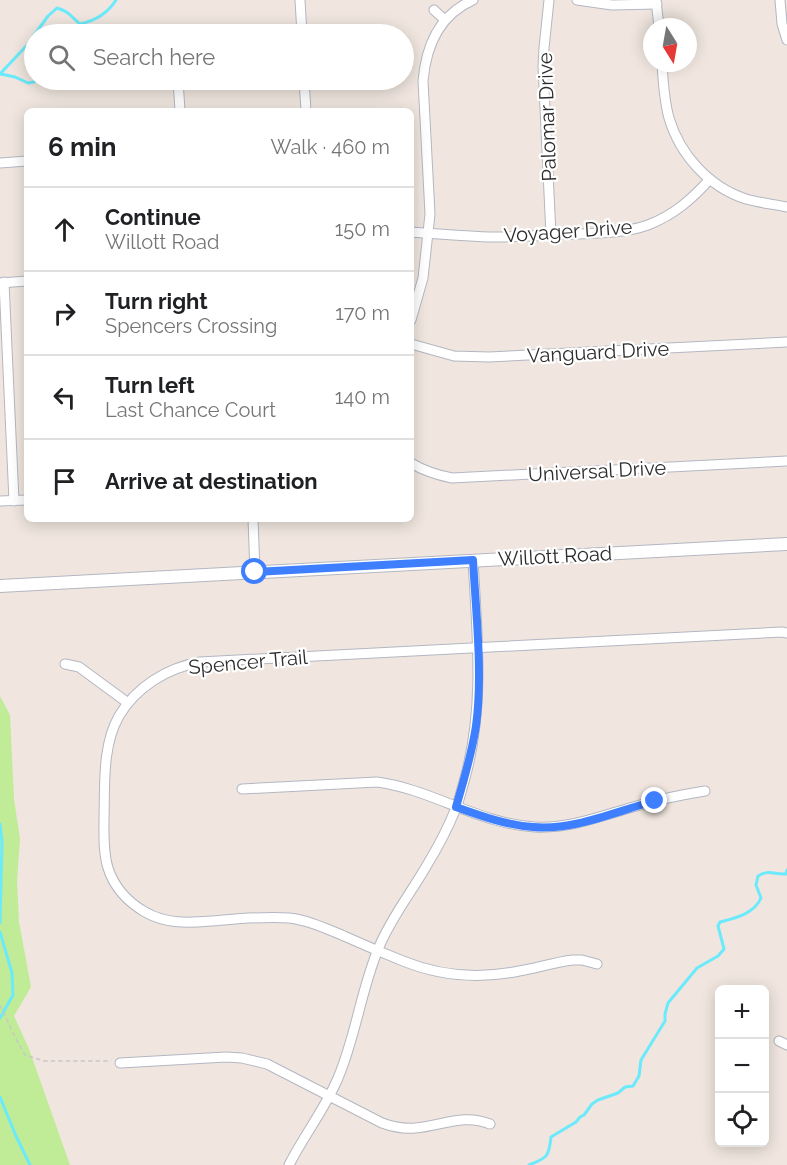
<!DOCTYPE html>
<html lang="en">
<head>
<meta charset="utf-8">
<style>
  :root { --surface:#fff; --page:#f2f2f2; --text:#202124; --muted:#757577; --line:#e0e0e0 }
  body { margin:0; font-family:Raleway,sans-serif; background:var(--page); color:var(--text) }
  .controls { position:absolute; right:18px; bottom:18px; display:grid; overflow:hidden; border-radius:9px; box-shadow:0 3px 15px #0003 }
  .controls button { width:54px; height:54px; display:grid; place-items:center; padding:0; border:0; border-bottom:2px solid var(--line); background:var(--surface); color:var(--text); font:30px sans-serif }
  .compass { position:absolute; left:643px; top:18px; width:54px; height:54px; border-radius:50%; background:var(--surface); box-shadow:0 3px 15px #0003; rotate:169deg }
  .stop { position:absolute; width:18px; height:18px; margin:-14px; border:4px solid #3d7fff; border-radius:50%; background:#fff }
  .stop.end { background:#3d7fff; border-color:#fff; box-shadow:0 2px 6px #0008 }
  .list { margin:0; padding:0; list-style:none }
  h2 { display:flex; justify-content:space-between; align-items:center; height:78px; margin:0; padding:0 24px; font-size:26px }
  h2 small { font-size:20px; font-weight:400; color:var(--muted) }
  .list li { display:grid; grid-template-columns:39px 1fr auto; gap:18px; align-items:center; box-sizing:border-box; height:84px; padding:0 24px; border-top:2px solid var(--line) }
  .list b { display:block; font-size:22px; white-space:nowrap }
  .list p { margin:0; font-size:20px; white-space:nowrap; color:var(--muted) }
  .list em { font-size:20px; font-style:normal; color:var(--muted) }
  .icon { flex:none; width:33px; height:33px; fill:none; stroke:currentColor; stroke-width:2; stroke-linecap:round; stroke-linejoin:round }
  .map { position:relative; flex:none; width:787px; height:1165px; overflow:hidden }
  .search { position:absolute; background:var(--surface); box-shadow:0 3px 15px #0003; left:24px; top:24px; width:390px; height:66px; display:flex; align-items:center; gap:15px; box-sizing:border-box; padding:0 21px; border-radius:33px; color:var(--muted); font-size:22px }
  .panel { position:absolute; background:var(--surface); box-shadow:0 3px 15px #0003; left:24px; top:108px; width:390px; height:414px; border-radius:9px }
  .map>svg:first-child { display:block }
</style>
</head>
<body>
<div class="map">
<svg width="787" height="1165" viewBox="0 0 787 1165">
  <rect width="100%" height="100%" fill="#f0e6df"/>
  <polygon fill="#c0eb97" points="0,696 10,715 14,799 20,839 17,881 19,922 31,987 14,1016 29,1049 70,1165 0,1165"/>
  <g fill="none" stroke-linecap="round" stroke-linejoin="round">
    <g stroke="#6aeafa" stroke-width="3">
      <path d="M35,34L48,16L57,8C70,12 70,16 80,24C94,21 108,13 116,0"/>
      <polyline points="0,74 30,42 34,35"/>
      <polyline points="1,74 15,77 28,83 34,82 35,80"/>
      <polyline points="0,824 2,842 0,923"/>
      <polyline points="0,932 12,973 13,995 0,1018"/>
      <polyline points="0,1097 16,1136 30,1165"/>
      <path d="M529,1165C547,1158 549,1157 551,1137L576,1122L580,1117L584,1115L592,1104L598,1100L618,1093L625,1087L633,1086L639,1076L641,1060L665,1021V1014L668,1003L697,968L718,956L724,949L718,926L720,922C735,918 754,914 761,898L756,885L758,876C769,869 775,875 786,874L787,870"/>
    </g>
    <defs>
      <g id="minor">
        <polyline points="300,0 302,34"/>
        <polyline points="549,0 544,48 543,66 551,235"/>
        <polyline points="577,0 612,5 657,4"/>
        <polyline points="656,0 659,27"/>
        <polyline points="780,0 782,24 787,40"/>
        <polyline points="434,10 445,20"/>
        <path d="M662,63C663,81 664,100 669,118C680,155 709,187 746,199C760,203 773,204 787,207"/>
        <polyline points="178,80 180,111"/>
        <polyline points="304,80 306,111"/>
        <polyline points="0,163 27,161"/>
        <path d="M411,232C437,234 463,236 489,237C518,237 547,235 576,234C600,233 625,233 648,225C674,215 692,199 710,179"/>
        <polyline points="4,282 14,501"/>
        <polyline points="0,283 27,281"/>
        <path d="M411,320L423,278L430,214L423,81C426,46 439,15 473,0"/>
        <polyline points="411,344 454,356 489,357 787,342"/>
        <path d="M411,463C424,471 437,475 452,478L787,461"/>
        <polyline points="0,501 27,500"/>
        <polyline points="253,519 255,572"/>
        <polyline points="65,664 79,667 128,703"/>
        <path d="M242,789L377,782C431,789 479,824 535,827C569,829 601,816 633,807C656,800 680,795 705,791"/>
        <path d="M597,964L582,960H573C555,962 537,968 519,971C480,979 440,976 403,961C383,953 364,945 344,936C327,929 308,920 289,918C263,916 237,919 211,921C188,923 166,924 145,912C128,902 114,887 108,868C103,852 104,834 104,818C105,785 102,746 119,716C136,687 167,668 200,662L782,632L787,633"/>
        <polyline points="779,1041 787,1045"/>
        <path d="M120,1063L226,1057L242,1058L267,1064L382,1123C393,1127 403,1129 415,1128C441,1126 464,1113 490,1124"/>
        <path d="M289,1165C304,1135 325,1109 338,1078C356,1036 361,989 379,947C391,918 411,893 427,865C438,847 448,828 456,808C460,798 462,788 465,778C485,706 477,634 473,560"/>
      </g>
      <polyline id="secondary" points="0,586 787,544"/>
    </defs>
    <use href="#minor" stroke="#b3b7c2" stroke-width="11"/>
    <use href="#secondary" stroke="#b3b7c2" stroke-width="14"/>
    <polyline stroke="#c8c8c8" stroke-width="1.5" stroke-dasharray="4.5 3" stroke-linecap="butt" points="0,1005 15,1037 25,1055 44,1061 111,1061"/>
    <use href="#minor" stroke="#fff" stroke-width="9"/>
    <use href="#secondary" stroke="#fff" stroke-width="12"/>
  </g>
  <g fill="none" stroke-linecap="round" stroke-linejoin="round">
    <path stroke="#3d7fff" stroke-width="8" d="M255,572L473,560C476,613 483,675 476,726C472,753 464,780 456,807C481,816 506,825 533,827C574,831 616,811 655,801"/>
  </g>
  <g text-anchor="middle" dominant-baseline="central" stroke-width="4.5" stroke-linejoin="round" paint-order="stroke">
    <g font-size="20" fill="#2d2d2d" stroke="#fff">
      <text transform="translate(547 117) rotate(-92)">Palomar Drive</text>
      <text transform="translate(568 231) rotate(-4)">Voyager Drive</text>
      <text transform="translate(598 352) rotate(-3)">Vanguard Drive</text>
      <text transform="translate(597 471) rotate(-3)">Universal Drive</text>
      <text transform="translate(555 556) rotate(-3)">Willott Road</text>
      <text transform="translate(248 662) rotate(-5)">Spencer Trail</text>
    </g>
  </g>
</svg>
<div class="controls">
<button>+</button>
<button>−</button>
<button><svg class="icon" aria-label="locate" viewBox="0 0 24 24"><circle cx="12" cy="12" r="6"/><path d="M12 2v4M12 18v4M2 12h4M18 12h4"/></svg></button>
</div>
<svg class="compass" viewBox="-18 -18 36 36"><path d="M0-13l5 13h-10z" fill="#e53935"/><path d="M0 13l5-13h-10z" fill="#757577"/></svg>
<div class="stop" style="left:255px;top:572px"></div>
<div class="stop end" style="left:655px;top:801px"></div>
<div class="search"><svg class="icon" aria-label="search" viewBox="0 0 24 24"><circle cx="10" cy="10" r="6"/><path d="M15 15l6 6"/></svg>Search here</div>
<section class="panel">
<h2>6 min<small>Walk · 460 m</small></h2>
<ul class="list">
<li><svg class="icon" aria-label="ahead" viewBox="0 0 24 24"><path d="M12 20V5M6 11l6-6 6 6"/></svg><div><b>Continue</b><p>Willott Road</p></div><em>150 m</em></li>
<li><svg class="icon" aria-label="right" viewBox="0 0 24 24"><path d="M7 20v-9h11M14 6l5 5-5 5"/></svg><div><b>Turn right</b><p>Spencers Crossing</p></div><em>170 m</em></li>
<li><svg class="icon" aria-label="left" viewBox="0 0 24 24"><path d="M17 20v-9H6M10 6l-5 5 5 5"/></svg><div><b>Turn left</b><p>Last Chance Court</p></div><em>140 m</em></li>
<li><svg class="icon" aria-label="arrive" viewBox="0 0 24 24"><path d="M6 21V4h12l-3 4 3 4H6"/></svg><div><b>Arrive at destination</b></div></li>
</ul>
</section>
</div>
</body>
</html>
